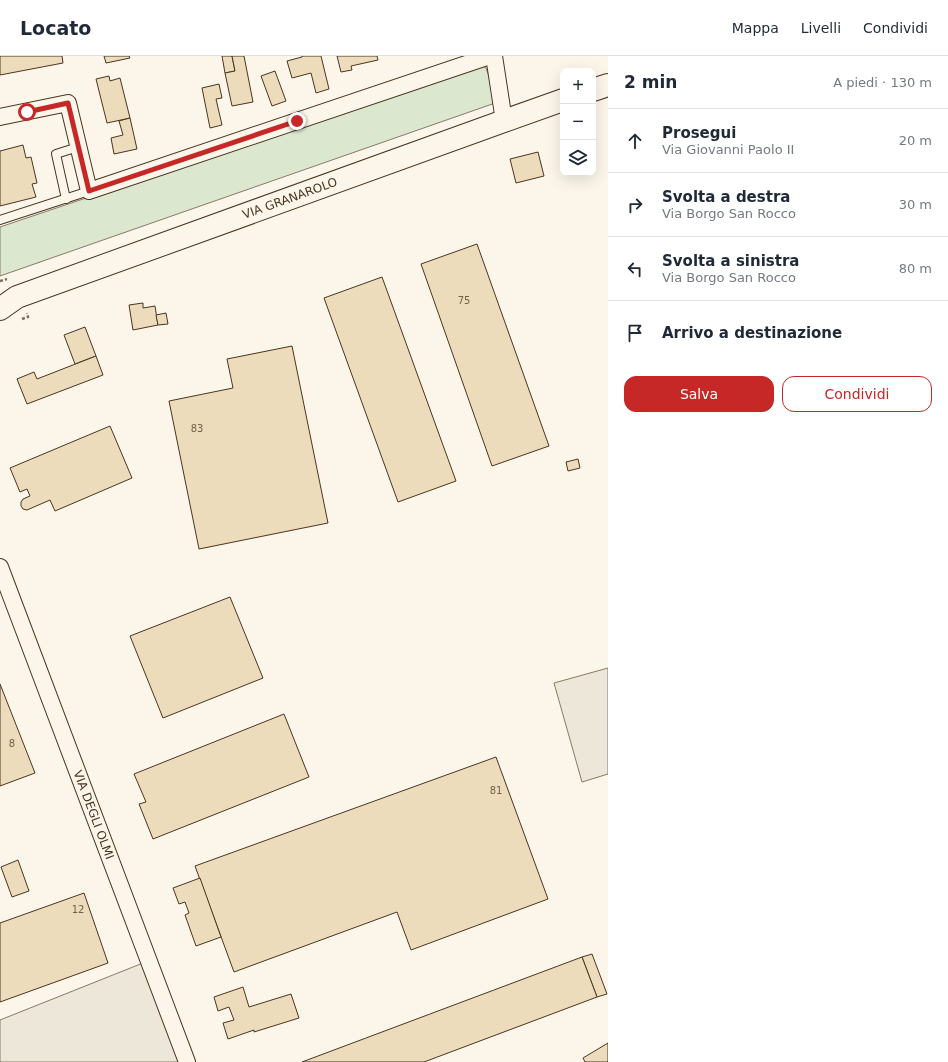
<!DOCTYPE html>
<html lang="it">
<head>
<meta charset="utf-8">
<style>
  :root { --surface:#fff; --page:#f6f6f7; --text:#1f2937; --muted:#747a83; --line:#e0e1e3; --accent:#c62828 }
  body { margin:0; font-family:"DejaVu Sans",sans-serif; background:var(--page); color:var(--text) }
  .controls { position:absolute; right:12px; top:12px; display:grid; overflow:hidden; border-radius:8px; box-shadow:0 4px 16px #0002 }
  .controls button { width:36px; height:36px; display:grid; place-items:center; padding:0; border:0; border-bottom:1px solid var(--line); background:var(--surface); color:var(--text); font:20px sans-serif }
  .stop { position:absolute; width:12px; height:12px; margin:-9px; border:3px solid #c62828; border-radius:50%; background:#fff }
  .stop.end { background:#c62828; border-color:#fff; box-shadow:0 1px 4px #0008 }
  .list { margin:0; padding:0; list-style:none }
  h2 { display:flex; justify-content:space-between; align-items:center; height:52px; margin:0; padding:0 16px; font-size:17px }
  h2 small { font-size:13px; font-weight:400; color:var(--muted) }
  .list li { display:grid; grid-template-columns:26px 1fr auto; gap:12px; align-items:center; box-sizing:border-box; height:64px; padding:0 16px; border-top:1px solid var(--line) }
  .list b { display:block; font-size:15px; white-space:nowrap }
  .list p { margin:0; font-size:13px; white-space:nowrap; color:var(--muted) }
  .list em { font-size:13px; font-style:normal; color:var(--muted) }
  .actions { display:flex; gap:8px; padding:12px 16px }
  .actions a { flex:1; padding:9px 0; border:1px solid var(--accent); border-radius:12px; text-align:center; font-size:14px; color:var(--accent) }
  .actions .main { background:var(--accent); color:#fff }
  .icon { flex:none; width:22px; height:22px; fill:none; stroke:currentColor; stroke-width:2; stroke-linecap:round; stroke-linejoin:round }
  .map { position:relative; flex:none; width:608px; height:1006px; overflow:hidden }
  header { display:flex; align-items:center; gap:24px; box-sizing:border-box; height:56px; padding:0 20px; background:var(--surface); border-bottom:1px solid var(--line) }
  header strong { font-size:19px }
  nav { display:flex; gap:22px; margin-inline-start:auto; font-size:14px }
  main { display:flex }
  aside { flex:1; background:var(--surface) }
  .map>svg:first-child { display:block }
</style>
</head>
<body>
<header>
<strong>Locato</strong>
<nav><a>Mappa</a><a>Livelli</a><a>Condividi</a></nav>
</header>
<main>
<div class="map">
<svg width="608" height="1006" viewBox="0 0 608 1006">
  <rect width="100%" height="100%" fill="#fbf6e9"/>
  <polygon fill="#dce7d0" stroke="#887966" points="481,9 486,12 498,46 0,220 0,171"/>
  <g fill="#ede7d9" stroke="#887966">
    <polygon points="608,612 608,718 582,726 554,627"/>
    <polygon points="148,905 187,1006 0,1006 0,964"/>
  </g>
  <g fill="#ecdcbc" stroke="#4a3520">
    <polygon points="0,0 62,0 63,7 0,19"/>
    <polygon points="104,0 129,0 130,2 106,7"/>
    <polygon points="222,0 232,0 235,15 225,17"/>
    <polygon points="232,0 244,0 253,46 232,50 225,17 235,15"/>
    <polygon points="302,0 321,0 329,33 316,37 311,17 292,22 287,5 302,1"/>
    <polygon points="337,0 377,0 378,4 351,10 352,14 341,16"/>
    <polygon points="275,15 286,45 272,50 261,20"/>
    <polygon points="109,20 110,25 120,22 130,62 107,67 96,23"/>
    <polygon points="219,28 222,42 216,43 222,69 210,72 202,32"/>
    <polygon points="130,62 137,93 114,98 111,82 123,79 119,65"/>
    <polygon points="23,89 26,102 31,101 37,127 32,128 36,141 0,150 0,95"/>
    <polygon points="538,96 544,120 516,127 510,103"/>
    <polygon points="477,188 549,390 492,410 421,208"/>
    <polygon points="382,221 456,425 398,446 324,242"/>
    <polygon points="143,247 143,252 155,250 158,269 133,274 129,249"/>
    <polygon points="166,257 168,268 158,269 156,259"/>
    <polygon points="85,271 96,300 75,308 64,279"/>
    <polygon points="292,290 328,467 199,493 169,345 233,332 227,303"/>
    <polygon points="96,300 103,319 27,348 17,323 34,316 37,323"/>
    <polygon points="110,370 132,422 55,455 50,444 27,454 23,453 21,450 21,446 23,443 30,440 27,433 20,436 10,412"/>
    <polygon points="578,403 580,412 568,415 566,406"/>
    <polygon points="230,541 263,622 163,662 130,580"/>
    <polygon points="0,628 35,717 0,730"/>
    <polygon points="284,658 309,721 153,783 139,748 146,746 134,718"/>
    <polygon points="496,701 548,843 411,894 397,856 234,916 195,810"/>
    <polygon points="18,804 29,835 12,841 1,811"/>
    <polygon points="200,822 221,881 196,890 185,859 189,857 185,846 179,848 173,832"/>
    <polygon points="84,837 108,907 0,946 0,867"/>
    <polygon points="592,898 607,938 597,941 582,901"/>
    <polygon points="582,901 597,941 424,1006 302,1006"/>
    <polygon points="243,931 249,951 291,938 299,962 254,976 254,974 228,983 223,967 234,964 229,951 218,955 214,941"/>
    <polygon points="608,987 608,1006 585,1006 583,1002"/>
  </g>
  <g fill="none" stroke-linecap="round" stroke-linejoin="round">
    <defs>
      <g id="lane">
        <polyline points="66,143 56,98 78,91"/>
        <polyline points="0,164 89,135"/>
      </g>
      <g id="street">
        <polyline points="494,0 504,65"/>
        <polyline points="0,61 68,47 89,135 490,0"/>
        <path id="s1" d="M0,511L187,1006"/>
      </g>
      <g id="secondary">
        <polyline points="593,34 608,29"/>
        <path id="s2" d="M0,253L17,241L504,65L563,44"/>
      </g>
    </defs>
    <use href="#lane" stroke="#4a3520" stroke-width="10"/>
    <use href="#street" stroke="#4a3520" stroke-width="18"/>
    <use href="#secondary" stroke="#4a3520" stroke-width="24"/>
    <g stroke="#7f6f5c" stroke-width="2.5" stroke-dasharray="3 2" stroke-linecap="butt">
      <polyline points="0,225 7,223"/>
      <polyline points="22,263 28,261 27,257"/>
    </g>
    <use href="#lane" stroke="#fbf6e9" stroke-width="8"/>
    <use href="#street" stroke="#fbf6e9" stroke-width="16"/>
    <use href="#secondary" stroke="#fbf6e9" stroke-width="22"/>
  </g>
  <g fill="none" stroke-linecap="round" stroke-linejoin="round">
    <polyline stroke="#c62828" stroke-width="5" points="27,56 68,47 89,135 297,65"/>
  </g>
  <g text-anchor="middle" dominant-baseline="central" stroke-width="3" stroke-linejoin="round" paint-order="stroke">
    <g font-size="10" fill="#725f47">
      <text x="464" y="244">75</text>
      <text x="197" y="372">83</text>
      <text x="12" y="687">8</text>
      <text x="496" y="734">81</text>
      <text x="78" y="853">12</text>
    </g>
    <g font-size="12" fill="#4a3520" stroke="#fbf6e9">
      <text stroke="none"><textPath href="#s2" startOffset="311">VIA GRANAROLO</textPath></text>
      <text stroke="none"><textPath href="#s1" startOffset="265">VIA DEGLI OLMI</textPath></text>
    </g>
  </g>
</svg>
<div class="controls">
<button>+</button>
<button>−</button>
<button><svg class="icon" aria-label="layers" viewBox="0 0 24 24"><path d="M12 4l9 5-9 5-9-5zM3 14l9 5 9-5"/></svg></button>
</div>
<div class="stop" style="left:27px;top:56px"></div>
<div class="stop end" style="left:297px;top:65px"></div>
</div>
<aside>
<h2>2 min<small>A piedi · 130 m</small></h2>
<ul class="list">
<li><svg class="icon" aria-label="ahead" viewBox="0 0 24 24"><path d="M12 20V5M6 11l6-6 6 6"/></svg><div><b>Prosegui</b><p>Via Giovanni Paolo II</p></div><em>20 m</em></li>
<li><svg class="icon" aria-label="right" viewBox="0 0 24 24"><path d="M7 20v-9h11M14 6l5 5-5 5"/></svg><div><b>Svolta a destra</b><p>Via Borgo San Rocco</p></div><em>30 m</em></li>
<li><svg class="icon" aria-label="left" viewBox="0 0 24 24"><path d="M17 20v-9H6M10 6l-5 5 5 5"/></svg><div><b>Svolta a sinistra</b><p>Via Borgo San Rocco</p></div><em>80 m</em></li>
<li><svg class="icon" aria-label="arrive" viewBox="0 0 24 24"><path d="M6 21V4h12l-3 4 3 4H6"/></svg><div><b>Arrivo a destinazione</b></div></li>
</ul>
<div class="actions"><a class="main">Salva</a><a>Condividi</a></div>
</aside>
</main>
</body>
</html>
